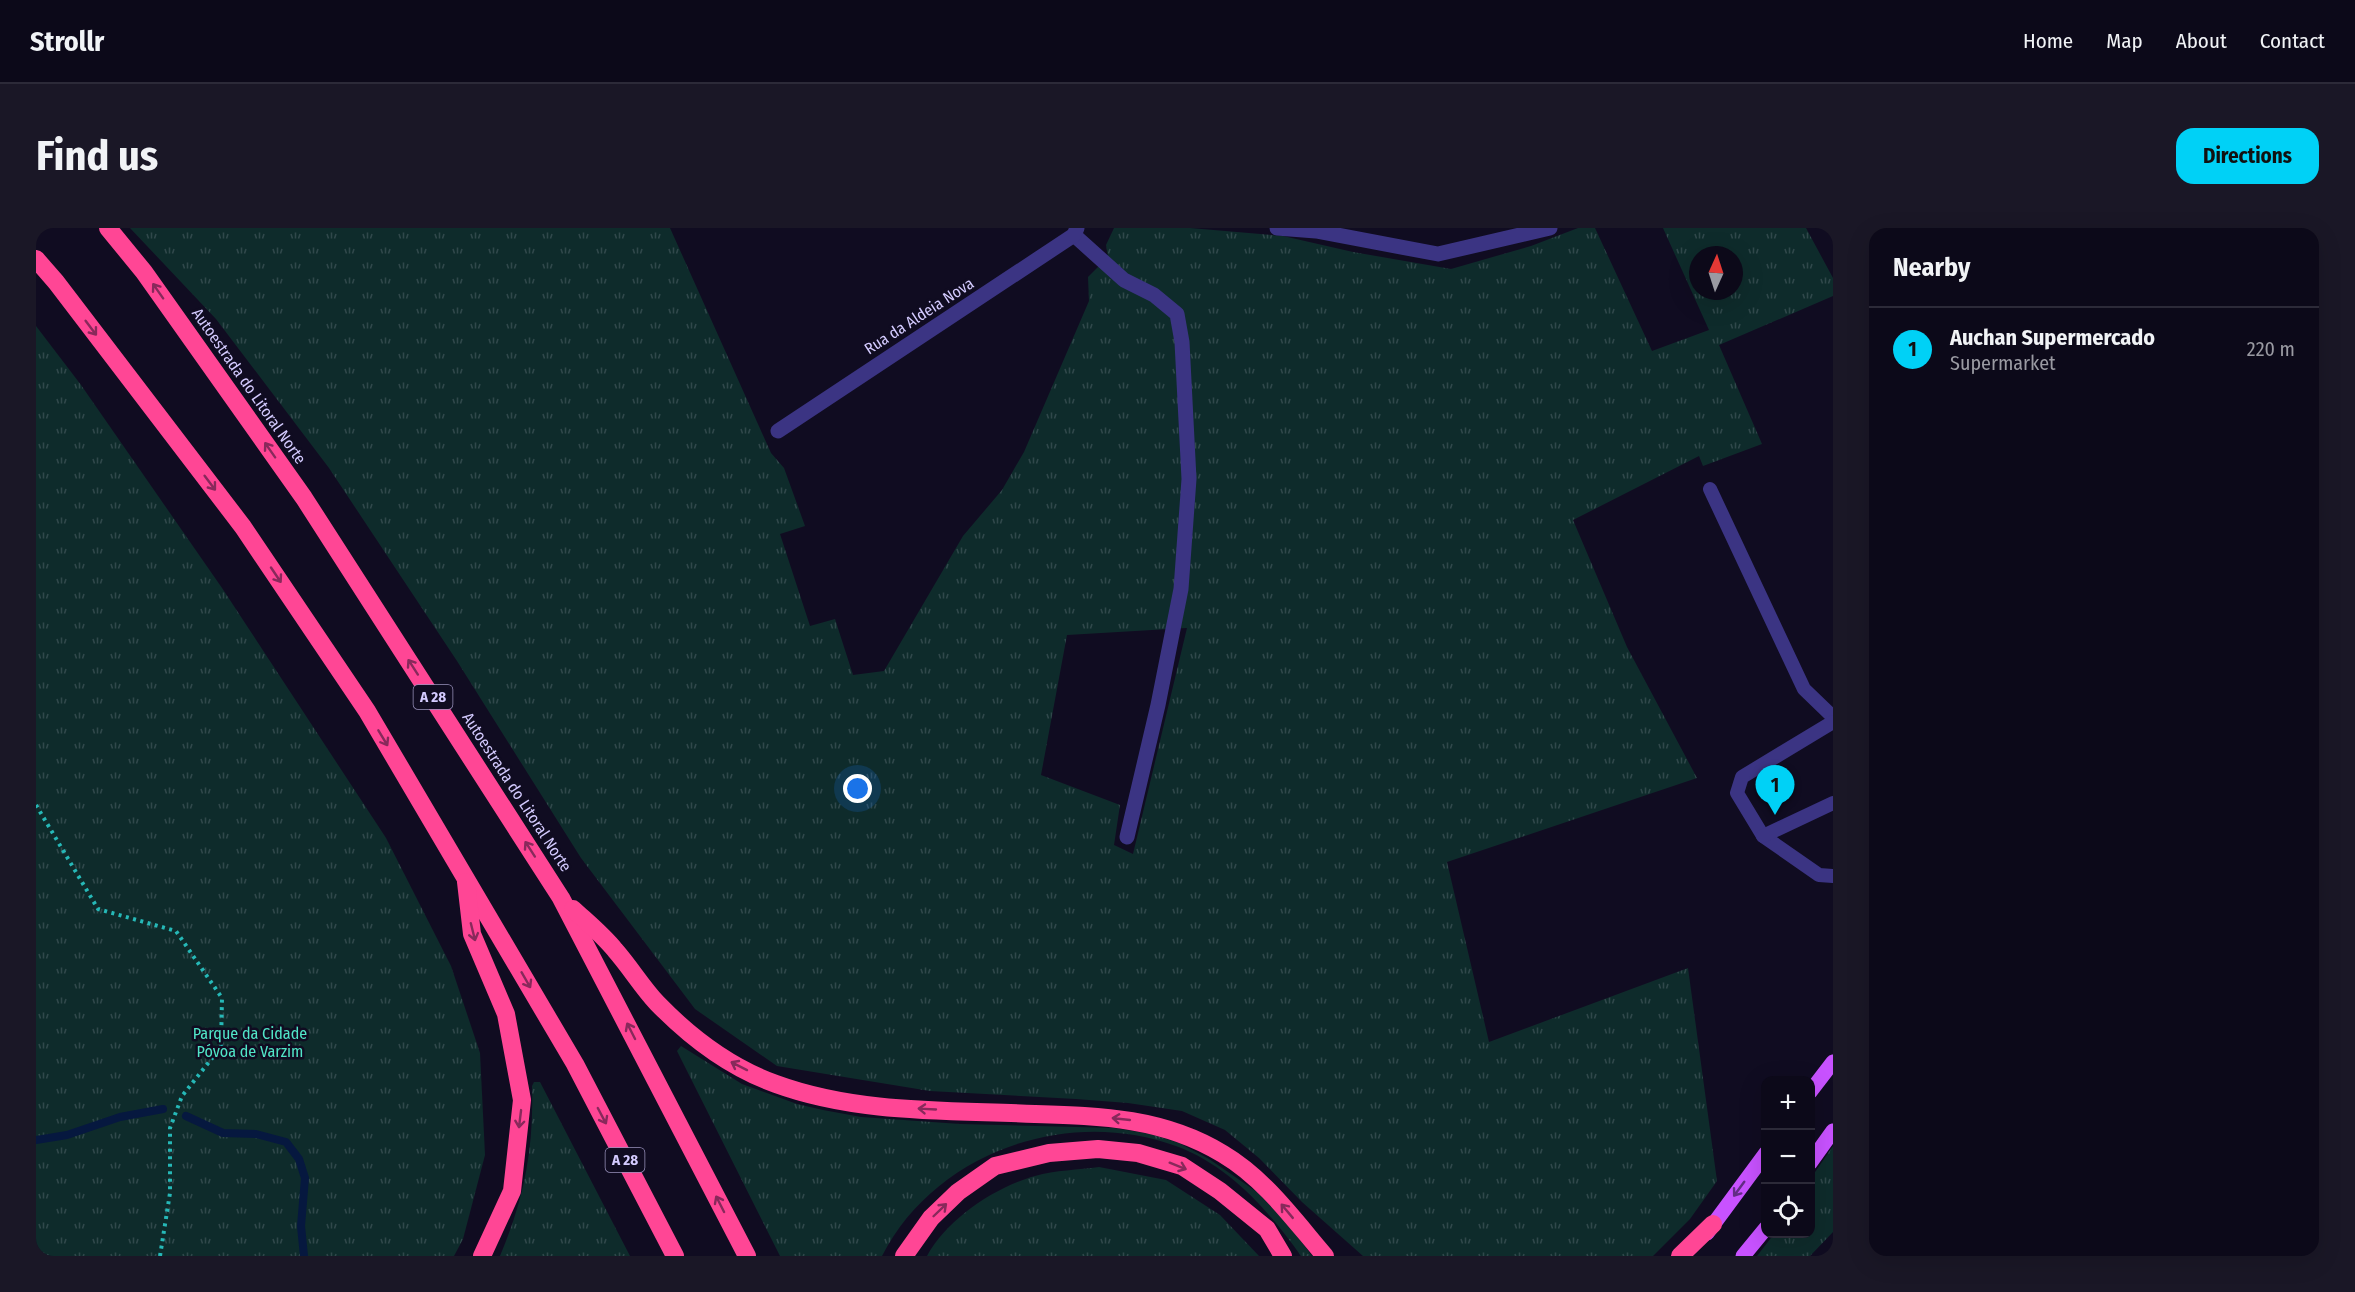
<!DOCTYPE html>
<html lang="en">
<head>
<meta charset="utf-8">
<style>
  :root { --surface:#0c0919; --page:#1a1726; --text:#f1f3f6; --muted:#9a9aa2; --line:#2c2a38; --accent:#00d1f6 }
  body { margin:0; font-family:"Fira Sans Condensed",sans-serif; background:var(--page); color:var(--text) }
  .controls { position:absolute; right:18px; bottom:18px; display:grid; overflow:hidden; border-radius:12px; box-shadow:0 6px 24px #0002 }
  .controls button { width:54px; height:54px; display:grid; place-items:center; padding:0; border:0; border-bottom:2px solid var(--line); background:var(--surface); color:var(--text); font:30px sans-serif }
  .compass { position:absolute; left:1653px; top:18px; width:54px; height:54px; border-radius:50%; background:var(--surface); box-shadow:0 6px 24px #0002; rotate:3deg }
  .you { position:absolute; left:822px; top:561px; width:21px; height:21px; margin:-15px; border:4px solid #fff; border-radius:50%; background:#1a73e8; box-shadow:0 0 0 9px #1a73e833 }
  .badge { display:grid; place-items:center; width:39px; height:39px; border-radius:50%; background:var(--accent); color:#111; font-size:20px; font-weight:700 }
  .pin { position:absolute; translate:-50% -50px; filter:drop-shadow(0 2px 3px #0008) }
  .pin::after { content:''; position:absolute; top:32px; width:21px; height:18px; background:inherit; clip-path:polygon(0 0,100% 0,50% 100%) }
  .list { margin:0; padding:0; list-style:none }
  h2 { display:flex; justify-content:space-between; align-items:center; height:78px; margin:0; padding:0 24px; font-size:26px }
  h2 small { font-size:20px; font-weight:400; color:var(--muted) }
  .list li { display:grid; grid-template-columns:39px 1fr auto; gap:18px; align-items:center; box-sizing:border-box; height:84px; padding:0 24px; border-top:2px solid var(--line) }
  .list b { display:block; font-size:22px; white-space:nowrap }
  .list p { margin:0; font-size:20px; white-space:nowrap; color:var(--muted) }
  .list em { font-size:20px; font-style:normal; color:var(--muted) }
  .icon { flex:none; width:33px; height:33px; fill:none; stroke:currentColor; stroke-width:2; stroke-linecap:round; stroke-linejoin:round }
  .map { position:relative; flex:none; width:1797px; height:1028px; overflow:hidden; border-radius:18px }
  header { display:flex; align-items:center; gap:36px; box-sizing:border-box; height:84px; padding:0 30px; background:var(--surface); border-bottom:2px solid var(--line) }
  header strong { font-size:28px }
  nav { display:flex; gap:33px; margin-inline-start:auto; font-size:21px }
  .intro { display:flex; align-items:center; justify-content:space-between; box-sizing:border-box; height:144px; padding:0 36px }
  h1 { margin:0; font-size:42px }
  .button { padding:15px 27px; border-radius:18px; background:var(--accent); color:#111; font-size:21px; font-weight:700 }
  main { display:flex; gap:36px; padding:0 36px }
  aside { flex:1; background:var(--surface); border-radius:18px; box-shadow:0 6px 24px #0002 }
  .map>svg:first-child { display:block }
</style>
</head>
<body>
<header>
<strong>Strollr</strong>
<nav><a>Home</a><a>Map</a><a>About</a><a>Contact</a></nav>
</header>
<div class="intro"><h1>Find us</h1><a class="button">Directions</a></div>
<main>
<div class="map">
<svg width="1797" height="1028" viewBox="0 0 1797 1028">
  <defs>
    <pattern id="grass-tufts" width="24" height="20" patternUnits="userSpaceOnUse" patternTransform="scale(1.5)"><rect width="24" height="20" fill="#0e2b2b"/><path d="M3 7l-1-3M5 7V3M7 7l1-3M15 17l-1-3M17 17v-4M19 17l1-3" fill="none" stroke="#30484b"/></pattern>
  </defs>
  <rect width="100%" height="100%" fill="#100c21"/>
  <g fill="url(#grass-tufts)" fill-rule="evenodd">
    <path d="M94,0H634L735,225L748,240L769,298L744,306L774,398L799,391L817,447L848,443L927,308L966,262L988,224L1053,73L1052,49L1072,29L1070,17L1078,0H1154L1247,8L1317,24L1415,41L1495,18L1542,0H1559L1616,123L1673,102L1627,0H1770L1797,50V68L1683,117L1726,216L1667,238L1663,228L1537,292L1591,419L1661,550L1411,634L1453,814L1652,740L1681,953L1654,991L1617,1028H1327L1266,974L1223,930L1189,902L1146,883L1092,875L1040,871L894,863L741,838L659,781L545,630L421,433L293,240L180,91ZM1662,27H1698V63H1662ZM1150,400H1151L1097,626L1078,617L1084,577L1005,547L1031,407Z"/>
    <polygon points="0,98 45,157 186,360 350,610 415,738 444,825 449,927 427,1011 418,1028 0,1028"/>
    <path d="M645,818L706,856L761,876L787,882L825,889L924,896L1078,900L1114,906L1143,915L1173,931L1221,964L1256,1001L1276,1028H1265C1233,983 1194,938 1140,918C1032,878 899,924 846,1028H744L641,823Z"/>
    <path d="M498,854H504L594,1028H464C488,971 498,921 496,858Z"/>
    <polygon points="1797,918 1797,1004 1774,1028 1721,1028 1738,1006 1774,1006 1775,950"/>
    <path d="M1063,939L1130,952L1184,987L1223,1028H891C911,991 959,959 999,948C1019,942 1043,942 1063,939Z"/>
  </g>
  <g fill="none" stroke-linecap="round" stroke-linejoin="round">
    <g stroke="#06183f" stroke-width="8">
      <polyline points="150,888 187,905 220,906 250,914 263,931 269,950 265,998 268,1028"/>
      <polyline points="0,912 31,907 84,889 127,881"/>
    </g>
    <polyline stroke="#26b8b7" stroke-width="4" stroke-dasharray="3 4.5" stroke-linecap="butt" points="0,577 62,681 140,703 186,770 185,819 146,868 134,900 134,965 124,1028"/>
    <g stroke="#3b3483" stroke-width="14">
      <polyline points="1674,261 1768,461 1797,489"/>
      <polyline points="1797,494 1706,549 1701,565 1727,608 1783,647 1797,648"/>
      <polyline points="1727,608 1797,575"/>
    </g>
    <g stroke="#3b3483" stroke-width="15">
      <polyline points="1241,0 1280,3 1402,26 1514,0"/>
      <polyline points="1038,7 1088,52 1118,67 1141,86 1146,114 1153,251 1145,361 1122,477 1091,609"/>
      <polyline points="742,203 1038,7 1041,0"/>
    </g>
    <g stroke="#c852ff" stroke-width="15">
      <polyline points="1774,864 1797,834"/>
      <polyline points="1774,935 1797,903"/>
      <polyline points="1671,1005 1730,925"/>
      <polyline points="1707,1028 1730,1000"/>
    </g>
    <g stroke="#ff4695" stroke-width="18">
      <polyline points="72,0 108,44 268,270 525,670 711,1028"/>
      <polyline points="0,31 20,54 207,299 331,483 539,836 639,1028"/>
      <polyline points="430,654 436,706 470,786 486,872 476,963 446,1028"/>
      <path d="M537,681C551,694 567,707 579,722C594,739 606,759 621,775C654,809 695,840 740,856C822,886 913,882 999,886C1066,888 1128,890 1187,926C1229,951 1258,992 1289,1028"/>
      <polyline points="868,1028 895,990 922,964 959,938 1013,925 1062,921 1102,925 1146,938 1184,963 1231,1001 1247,1028"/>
      <polyline points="1644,1028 1677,996"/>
    </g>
  </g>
  <defs><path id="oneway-shaft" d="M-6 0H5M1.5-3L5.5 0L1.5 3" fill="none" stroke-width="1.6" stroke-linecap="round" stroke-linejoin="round" transform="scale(1.5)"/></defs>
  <g stroke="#88295b">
    <use href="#oneway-shaft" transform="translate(122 63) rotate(-125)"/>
    <use href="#oneway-shaft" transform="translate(55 100) rotate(53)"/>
    <use href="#oneway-shaft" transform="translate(234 222) rotate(-125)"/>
    <use href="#oneway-shaft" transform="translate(174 255) rotate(53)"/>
    <use href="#oneway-shaft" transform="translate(240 347) rotate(56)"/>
    <use href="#oneway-shaft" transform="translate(377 439) rotate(-123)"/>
    <use href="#oneway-shaft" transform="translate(347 510) rotate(59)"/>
    <use href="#oneway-shaft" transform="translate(494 621) rotate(-123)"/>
    <use href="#oneway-shaft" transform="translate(437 704) rotate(76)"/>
    <use href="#oneway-shaft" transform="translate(490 752) rotate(60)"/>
    <use href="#oneway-shaft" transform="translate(595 803) rotate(-117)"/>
    <use href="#oneway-shaft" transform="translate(703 838) rotate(-153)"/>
    <use href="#oneway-shaft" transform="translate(891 881) rotate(-177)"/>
    <use href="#oneway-shaft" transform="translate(566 888) rotate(62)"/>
    <use href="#oneway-shaft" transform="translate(484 891) rotate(97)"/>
    <use href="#oneway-shaft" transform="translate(1085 891) rotate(-174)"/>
    <use href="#oneway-shaft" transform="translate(1142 938) rotate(22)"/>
    <use href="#oneway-shaft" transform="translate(684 976) rotate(-117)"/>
    <use href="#oneway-shaft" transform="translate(904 982) rotate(-44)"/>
    <use href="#oneway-shaft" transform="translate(1251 983) rotate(-130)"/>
  </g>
  <use stroke="#632c85" href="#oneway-shaft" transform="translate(1703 961) rotate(126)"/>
  <g text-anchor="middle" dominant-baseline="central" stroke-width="5" stroke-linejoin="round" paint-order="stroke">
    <g fill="#100c21" stroke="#9992bc" stroke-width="1.5">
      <rect x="377.5" y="457" width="39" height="24" rx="4.5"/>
      <rect x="569.5" y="920" width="39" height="24" rx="4.5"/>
    </g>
    <g font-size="15" font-weight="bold" fill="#d4cbff">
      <text x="397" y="469">A 28</text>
      <text x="589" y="932">A 28</text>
    </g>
    <g font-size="16" fill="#d4cbff" stroke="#100c21">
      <text transform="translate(883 88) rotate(-33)">Rua da Aldeia Nova</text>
      <text transform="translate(213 158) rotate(55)">Autoestrada do Litoral Norte</text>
      <text transform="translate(481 564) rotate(57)">Autoestrada do Litoral Norte</text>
    </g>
    <g font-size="16" fill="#51e6c8" stroke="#100c21">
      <text x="214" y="805">Parque da Cidade<tspan x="214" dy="18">Póvoa de Varzim</tspan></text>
    </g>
  </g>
</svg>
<div class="controls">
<button>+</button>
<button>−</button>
<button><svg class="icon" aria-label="locate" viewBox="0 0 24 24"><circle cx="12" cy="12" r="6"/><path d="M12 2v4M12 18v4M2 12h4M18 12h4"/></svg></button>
</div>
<svg class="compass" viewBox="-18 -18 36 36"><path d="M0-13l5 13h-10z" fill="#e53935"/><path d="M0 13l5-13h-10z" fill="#9a9aa2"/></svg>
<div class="you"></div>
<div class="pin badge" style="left:1739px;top:587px">1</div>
</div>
<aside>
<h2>Nearby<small></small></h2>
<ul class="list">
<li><span class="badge">1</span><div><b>Auchan Supermercado</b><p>Supermarket</p></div><em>220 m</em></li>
</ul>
</aside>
</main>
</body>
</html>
